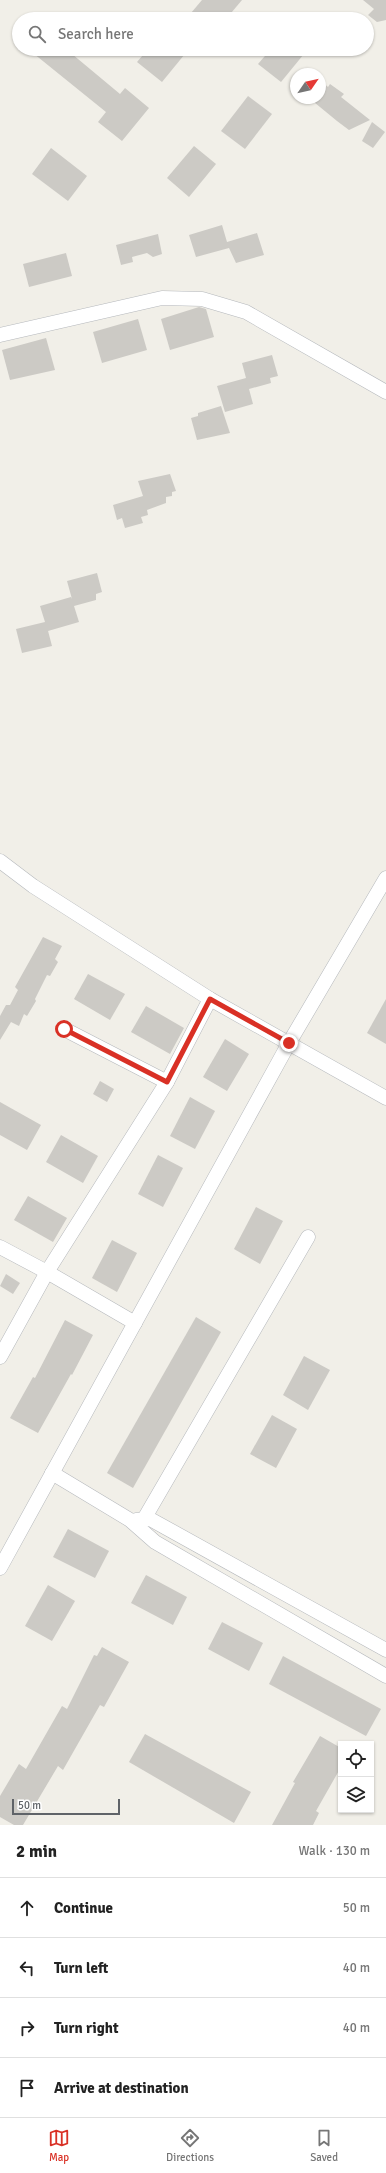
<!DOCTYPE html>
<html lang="en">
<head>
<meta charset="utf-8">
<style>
  :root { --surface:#fff; --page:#f2f2f2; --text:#222; --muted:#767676; --line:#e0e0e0; --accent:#d93025 }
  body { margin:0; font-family:Signika,sans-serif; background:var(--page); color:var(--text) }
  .controls { position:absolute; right:12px; bottom:12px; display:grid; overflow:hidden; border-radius:0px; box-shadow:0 1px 3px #0004 }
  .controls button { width:36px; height:36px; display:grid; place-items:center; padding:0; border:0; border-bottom:1px solid var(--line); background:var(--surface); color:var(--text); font:20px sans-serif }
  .compass { position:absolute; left:290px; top:68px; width:36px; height:36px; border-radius:50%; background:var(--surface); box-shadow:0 1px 3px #0004; rotate:56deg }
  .scale { position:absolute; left:12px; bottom:10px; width:108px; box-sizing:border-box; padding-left:4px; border:2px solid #5f6368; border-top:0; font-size:11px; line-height:14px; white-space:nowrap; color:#5f6368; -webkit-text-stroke:3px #fff; paint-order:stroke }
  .stop { position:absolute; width:12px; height:12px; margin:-9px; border:3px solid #d93025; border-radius:50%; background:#fff }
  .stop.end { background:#d93025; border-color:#fff; box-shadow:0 1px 4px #0008 }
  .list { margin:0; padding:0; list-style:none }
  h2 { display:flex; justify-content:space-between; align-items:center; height:52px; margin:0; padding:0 16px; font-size:17px }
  h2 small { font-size:13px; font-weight:400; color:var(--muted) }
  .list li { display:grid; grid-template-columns:26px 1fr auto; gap:12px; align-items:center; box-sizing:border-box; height:60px; padding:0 16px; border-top:1px solid var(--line) }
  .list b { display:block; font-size:15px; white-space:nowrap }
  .list em { font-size:13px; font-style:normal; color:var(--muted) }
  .icon { flex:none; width:22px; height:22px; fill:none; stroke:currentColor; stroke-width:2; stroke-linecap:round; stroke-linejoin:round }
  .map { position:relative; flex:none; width:386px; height:1825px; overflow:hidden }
  .search { position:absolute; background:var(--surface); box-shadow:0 1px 3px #0004; left:12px; right:12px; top:12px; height:44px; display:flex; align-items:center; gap:10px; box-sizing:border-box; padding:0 14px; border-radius:22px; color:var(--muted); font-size:15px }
  .sheet { height:292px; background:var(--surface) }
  nav { display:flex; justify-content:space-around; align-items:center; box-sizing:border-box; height:56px; border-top:1px solid var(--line); background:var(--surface); font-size:11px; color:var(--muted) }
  nav a { display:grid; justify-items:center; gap:2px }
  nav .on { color:var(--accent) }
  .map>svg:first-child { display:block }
</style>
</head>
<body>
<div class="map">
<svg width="386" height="1825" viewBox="0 0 386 1825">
  <rect width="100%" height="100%" fill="#f1efe8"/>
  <g fill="#cccac5">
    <polygon points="202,0 242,0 226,19 199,19 191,13"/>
    <polygon points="363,0 386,0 386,20 377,22 368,15 374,9"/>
    <polygon points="28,49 66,49 120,94 125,88 149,108 122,141 98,122 106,112"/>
    <polygon points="148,49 189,49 162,82 137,62"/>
    <polygon points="271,49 308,49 281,82 258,64"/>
    <polygon points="320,80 328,87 330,84 344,94 341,97 370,120 349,130 337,121 309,98 320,98"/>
    <polygon points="248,96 272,114 245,149 221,131"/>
    <polygon points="372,122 385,132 373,148 362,141"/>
    <polygon points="194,146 216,164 189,197 167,178"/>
    <polygon points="51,148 87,176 68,201 32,174"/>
    <polygon points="222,225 227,242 257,233 264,255 236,263 229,248 196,257 189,235"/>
    <polygon points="158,234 162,254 153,257 147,253 132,257 133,262 121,265 116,245"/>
    <polygon points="66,253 72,276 29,287 23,264"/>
    <polygon points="199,307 206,309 214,337 170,350 161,319"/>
    <polygon points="138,319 147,350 102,363 93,332"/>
    <polygon points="46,338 55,370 10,380 2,350"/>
    <polygon points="272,355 278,376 270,378 271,383 249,389 253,404 225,412 217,386 246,378 242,363"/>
    <polygon points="221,406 230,433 197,440 191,418 198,416 198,413"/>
    <polygon points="170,474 176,491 172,492 172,496 166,497 166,503 147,510 148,515 141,517 143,523 125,528 122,518 117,520 113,505 143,496 138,481"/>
    <polygon points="97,573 102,592 96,594 96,600 74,606 79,622 48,631 47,627 52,646 22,653 16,629 45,622 40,606 71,597 72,599 67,581"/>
    <polygon points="43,937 62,946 55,959 58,962 50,976 47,975 35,999 36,1001 27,1016 24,1014 19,1026 11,1022 0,1040 0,1016 6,1005 10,1005 18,990 15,987"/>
    <polygon points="88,974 125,994 110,1020 74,999"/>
    <polygon points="386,999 386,1044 367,1033"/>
    <polygon points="146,1006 184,1028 170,1054 131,1032"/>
    <polygon points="225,1039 249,1054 227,1091 203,1077"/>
    <polygon points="100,1081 114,1089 107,1102 93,1094"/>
    <polygon points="190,1097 215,1111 195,1149 170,1136"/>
    <polygon points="0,1102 41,1125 27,1150 0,1135"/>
    <polygon points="61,1135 98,1156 83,1183 46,1162"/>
    <polygon points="158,1155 183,1168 163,1207 138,1194"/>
    <polygon points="28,1196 67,1218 53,1242 14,1220"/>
    <polygon points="256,1207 283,1221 260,1264 234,1249"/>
    <polygon points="112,1240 137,1253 117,1292 92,1278"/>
    <polygon points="6,1274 20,1283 13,1294 0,1286"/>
    <polygon points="196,1317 221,1332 133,1488 107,1473"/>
    <polygon points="65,1320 93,1335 72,1375 71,1374 38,1433 10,1418 33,1377 35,1378"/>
    <polygon points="304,1356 330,1370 308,1410 283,1395"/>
    <polygon points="272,1415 297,1429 276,1468 250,1454"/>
    <polygon points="68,1529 109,1551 95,1578 53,1557"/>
    <polygon points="146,1575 187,1597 173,1625 131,1603"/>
    <polygon points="48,1585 75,1601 52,1641 25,1626"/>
    <polygon points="222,1622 263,1643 249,1671 208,1649"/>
    <polygon points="102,1647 129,1662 104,1707 100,1705 63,1770 58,1766 23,1825 14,1825 0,1817 0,1796 19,1764 26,1769 62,1706 67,1709 94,1655 97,1656"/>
    <polygon points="283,1656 381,1709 366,1736 269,1684"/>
    <polygon points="145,1734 251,1792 234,1823 129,1762"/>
    <polygon points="320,1736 341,1748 341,1767 316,1811 319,1813 313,1825 272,1825 295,1783 293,1782"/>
  </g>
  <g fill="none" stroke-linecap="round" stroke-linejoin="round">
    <defs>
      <g id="minor">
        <polyline points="0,335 162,298 202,299 246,312 386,392"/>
        <polyline points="0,861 33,886 210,999 386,1098"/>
        <polyline points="167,1082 210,999"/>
        <polyline points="0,1247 47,1272 167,1082 64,1029"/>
        <polyline points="0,1357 47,1272 135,1323"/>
        <polyline points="52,1473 130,1520 155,1542 386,1676"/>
        <polyline points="144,1519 308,1237"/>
        <polyline points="136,1520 150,1519 386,1650"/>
        <polyline points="0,1568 289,1043 386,878"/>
      </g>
    </defs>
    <use href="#minor" stroke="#b5b8bc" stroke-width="15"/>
    <use href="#minor" stroke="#fff" stroke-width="14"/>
  </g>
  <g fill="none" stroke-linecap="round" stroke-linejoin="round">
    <polyline stroke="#d93025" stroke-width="5" points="64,1029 167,1082 210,999 289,1043"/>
  </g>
</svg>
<div class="controls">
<button><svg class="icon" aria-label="locate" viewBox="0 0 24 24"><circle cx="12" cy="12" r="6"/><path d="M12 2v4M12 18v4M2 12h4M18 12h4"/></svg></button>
<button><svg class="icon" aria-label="layers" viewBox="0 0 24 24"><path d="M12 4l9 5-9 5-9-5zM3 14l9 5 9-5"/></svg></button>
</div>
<svg class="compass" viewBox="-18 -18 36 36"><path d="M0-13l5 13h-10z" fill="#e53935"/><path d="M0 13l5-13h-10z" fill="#767676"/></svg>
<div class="scale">50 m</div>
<div class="stop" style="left:64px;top:1029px"></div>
<div class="stop end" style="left:289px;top:1043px"></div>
<div class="search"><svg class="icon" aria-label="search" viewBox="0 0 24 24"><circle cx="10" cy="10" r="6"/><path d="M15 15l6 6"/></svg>Search here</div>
</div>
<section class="sheet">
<h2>2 min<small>Walk · 130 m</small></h2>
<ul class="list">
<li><svg class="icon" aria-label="ahead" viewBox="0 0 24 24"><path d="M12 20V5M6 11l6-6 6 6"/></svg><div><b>Continue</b></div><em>50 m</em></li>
<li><svg class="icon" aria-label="left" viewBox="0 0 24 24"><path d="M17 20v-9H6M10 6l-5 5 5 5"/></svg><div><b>Turn left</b></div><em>40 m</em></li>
<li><svg class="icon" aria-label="right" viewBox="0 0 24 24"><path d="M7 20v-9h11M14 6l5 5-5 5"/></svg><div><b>Turn right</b></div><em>40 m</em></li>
<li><svg class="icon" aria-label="arrive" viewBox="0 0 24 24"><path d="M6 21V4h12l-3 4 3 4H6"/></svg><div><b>Arrive at destination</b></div></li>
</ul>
</section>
<nav>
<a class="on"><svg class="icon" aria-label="map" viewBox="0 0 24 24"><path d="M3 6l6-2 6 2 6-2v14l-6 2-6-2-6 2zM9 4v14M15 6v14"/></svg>Map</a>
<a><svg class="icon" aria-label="directions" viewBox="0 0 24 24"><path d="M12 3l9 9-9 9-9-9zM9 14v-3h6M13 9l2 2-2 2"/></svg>Directions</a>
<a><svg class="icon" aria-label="saved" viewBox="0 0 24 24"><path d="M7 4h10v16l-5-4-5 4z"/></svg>Saved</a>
</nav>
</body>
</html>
